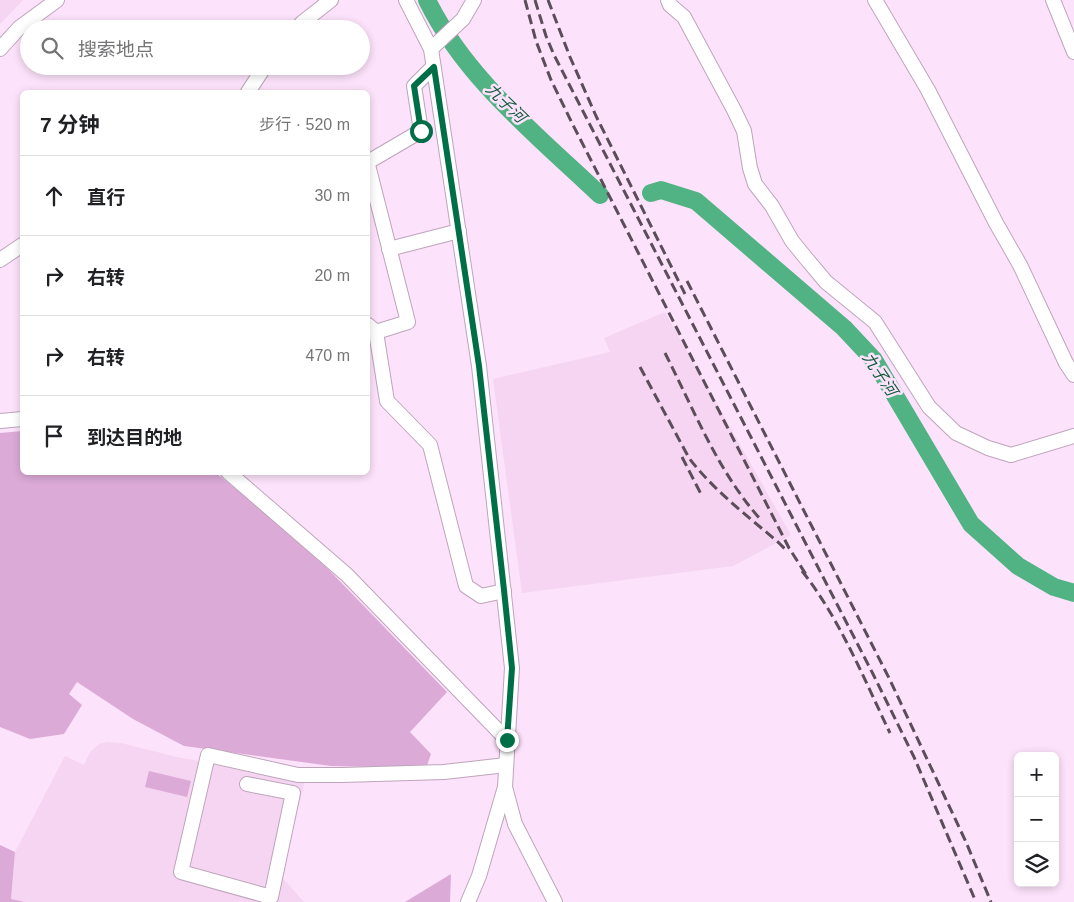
<!DOCTYPE html>
<html lang="zh">
<head>
<meta charset="utf-8">
<style>
  :root { --surface:#fff; --page:#f6f6f6; --text:#202124; --muted:#757577; --line:#e0e0e0 }
  body { margin:0; font-family:Helvetica,"Noto Sans SC",sans-serif; background:var(--page); color:var(--text) }
  .controls { position:absolute; right:15px; bottom:15px; display:grid; overflow:hidden; border-radius:8px; box-shadow:0 2px 8px #0003 }
  .controls button { width:45px; height:45px; display:grid; place-items:center; padding:0; border:0; border-bottom:1px solid var(--line); background:var(--surface); color:var(--text); font:25px sans-serif }
  .stop { position:absolute; width:15px; height:15px; margin:-11px; border:4px solid #006f48; border-radius:50%; background:#fff }
  .stop.end { background:#006f48; border-color:#fff; box-shadow:0 1px 5px #0008 }
  .list { margin:0; padding:0; list-style:none }
  h2 { display:flex; justify-content:space-between; align-items:center; height:65px; margin:0; padding:0 20px; font-size:21px }
  h2 small { font-size:16px; font-weight:400; color:var(--muted) }
  .list li { display:grid; grid-template-columns:32px 1fr auto; gap:15px; align-items:center; box-sizing:border-box; height:80px; padding:0 20px; border-top:1px solid var(--line) }
  .list b { display:block; font-size:19px; white-space:nowrap }
  .list em { font-size:16px; font-style:normal; color:var(--muted) }
  .icon { flex:none; width:28px; height:28px; fill:none; stroke:currentColor; stroke-width:2; stroke-linecap:round; stroke-linejoin:round }
  .map { position:relative; flex:none; width:1074px; height:902px; overflow:hidden }
  .search { position:absolute; background:var(--surface); box-shadow:0 2px 8px #0003; left:20px; top:20px; width:350px; height:55px; display:flex; align-items:center; gap:12px; box-sizing:border-box; padding:0 18px; border-radius:28px; color:var(--muted); font-size:19px }
  .panel { position:absolute; background:var(--surface); box-shadow:0 2px 8px #0003; left:20px; top:90px; width:350px; height:385px; border-radius:8px }
  .map>svg:first-child { display:block }
</style>
</head>
<body>
<div class="map">
<svg width="1074" height="902" viewBox="0 0 1074 902">
  <rect width="100%" height="100%" fill="#fce2fa"/>
  <g fill="#f5d5f1">
    <polygon points="0,0 23,0 0,24"/>
    <polygon points="665,312 791,535 733,566 522,593 493,379 610,352 604,338"/>
    <polygon points="107,742 121,743 177,757 199,761 212,758 305,781 281,876 304,902 25,902 11,899 15,852 65,756 84,765 90,752 99,744"/>
  </g>
  <g fill="#dbaad7">
    <polygon points="22,431 22,472 216,473 300,540 447,692 410,732 431,754 426,768 331,766 184,746 133,719 77,682 69,694 82,705 64,734 30,739 0,727 0,433"/>
    <polygon points="149,771 191,781 187,797 145,787"/>
    <polygon points="0,845 15,852 11,899 25,902 0,902"/>
    <polygon points="451,874 450,902 405,902"/>
  </g>
  <g fill="none" stroke-linecap="round" stroke-linejoin="round">
    <g stroke="#51b284" stroke-width="18">
      <path d="M427,0C465,78 538,136 600,195"/>
      <polyline points="651,193 661,190 696,201 844,328 874,360 971,524 1018,566 1054,587 1074,593"/>
    </g>
    <defs>
      <g id="minor">
        <polyline points="406,0 431,49 479,366 512,668 505,787 515,824 555,902"/>
        <polyline points="668,0 670,5 684,17 734,110 744,131 750,168 755,184 772,206 792,241 805,257 826,282 875,322 929,407 956,433 988,448 1011,455 1074,436"/>
        <polyline points="875,0 928,90 996,223 1020,265 1066,363 1074,375"/>
        <polyline points="1053,0 1074,52"/>
        <polyline points="296,29 303,22 331,0"/>
        <polyline points="0,49 19,28 57,0"/>
        <polyline points="431,49 463,19 474,0"/>
        <polyline points="248,92 265,66"/>
        <polyline points="368,162 421,131 414,86 433,67"/>
        <polyline points="368,165 408,322 376,332 368,325"/>
        <polyline points="389,249 459,231"/>
        <polyline points="0,260 22,245"/>
        <polyline points="376,332 387,401 430,445 466,586 481,596 504,591"/>
        <polyline points="0,421 22,419"/>
        <polyline points="228,472 347,575 507,740"/>
        <polyline points="247,784 293,793 271,897 181,872 208,755 298,775 342,775 444,772 506,765"/>
        <polyline points="468,902 479,876 505,787"/>
      </g>
    </defs>
    <use href="#minor" stroke="#bea5bb" stroke-width="16"/>
    <use href="#minor" stroke="#fff" stroke-width="14"/>
    <g stroke="#5b4d59" stroke-width="3" stroke-dasharray="10 5" stroke-linecap="butt">
      <polyline points="525,0 536,41 551,80 572,123 789,548 807,576"/>
      <polyline points="535,0 546,36 554,55 873,674 914,757 976,902"/>
      <polyline points="548,0 570,57 596,116 685,294"/>
      <polyline points="687,281 889,678 966,842 991,902"/>
      <path d="M665,353C694,410 718,472 761,520"/>
      <path d="M640,367L689,458C715,492 748,516 779,543L787,551"/>
      <polyline points="682,457 702,496"/>
      <path d="M802,571C840,619 864,679 890,733"/>
    </g>
  </g>
  <g fill="none" stroke-linecap="round" stroke-linejoin="round">
    <polyline stroke="#006f48" stroke-width="6" points="421,131 414,86 434,67 479,366 504,590 512,668 507,740"/>
  </g>
  <g text-anchor="middle" dominant-baseline="central" stroke-width="5" stroke-linejoin="round" paint-order="stroke">
    <g font-size="16" font-style="italic" fill="#115c3d" stroke="#fce2fa">
      <text transform="translate(506 103) rotate(44)">九子河</text>
      <text transform="translate(880 374) rotate(56)">九子河</text>
    </g>
  </g>
</svg>
<div class="controls">
<button>+</button>
<button>−</button>
<button><svg class="icon" aria-label="layers" viewBox="0 0 24 24"><path d="M12 4l9 5-9 5-9-5zM3 14l9 5 9-5"/></svg></button>
</div>
<div class="stop" style="left:421px;top:131px"></div>
<div class="stop end" style="left:507px;top:740px"></div>
<div class="search"><svg class="icon" aria-label="search" viewBox="0 0 24 24"><circle cx="10" cy="10" r="6"/><path d="M15 15l6 6"/></svg>搜索地点</div>
<section class="panel">
<h2>7 分钟<small>步行 · 520 m</small></h2>
<ul class="list">
<li><svg class="icon" aria-label="ahead" viewBox="0 0 24 24"><path d="M12 20V5M6 11l6-6 6 6"/></svg><div><b>直行</b></div><em>30 m</em></li>
<li><svg class="icon" aria-label="right" viewBox="0 0 24 24"><path d="M7 20v-9h11M14 6l5 5-5 5"/></svg><div><b>右转</b></div><em>20 m</em></li>
<li><svg class="icon" aria-label="right" viewBox="0 0 24 24"><path d="M7 20v-9h11M14 6l5 5-5 5"/></svg><div><b>右转</b></div><em>470 m</em></li>
<li><svg class="icon" aria-label="arrive" viewBox="0 0 24 24"><path d="M6 21V4h12l-3 4 3 4H6"/></svg><div><b>到达目的地</b></div></li>
</ul>
</section>
</div>
</body>
</html>
